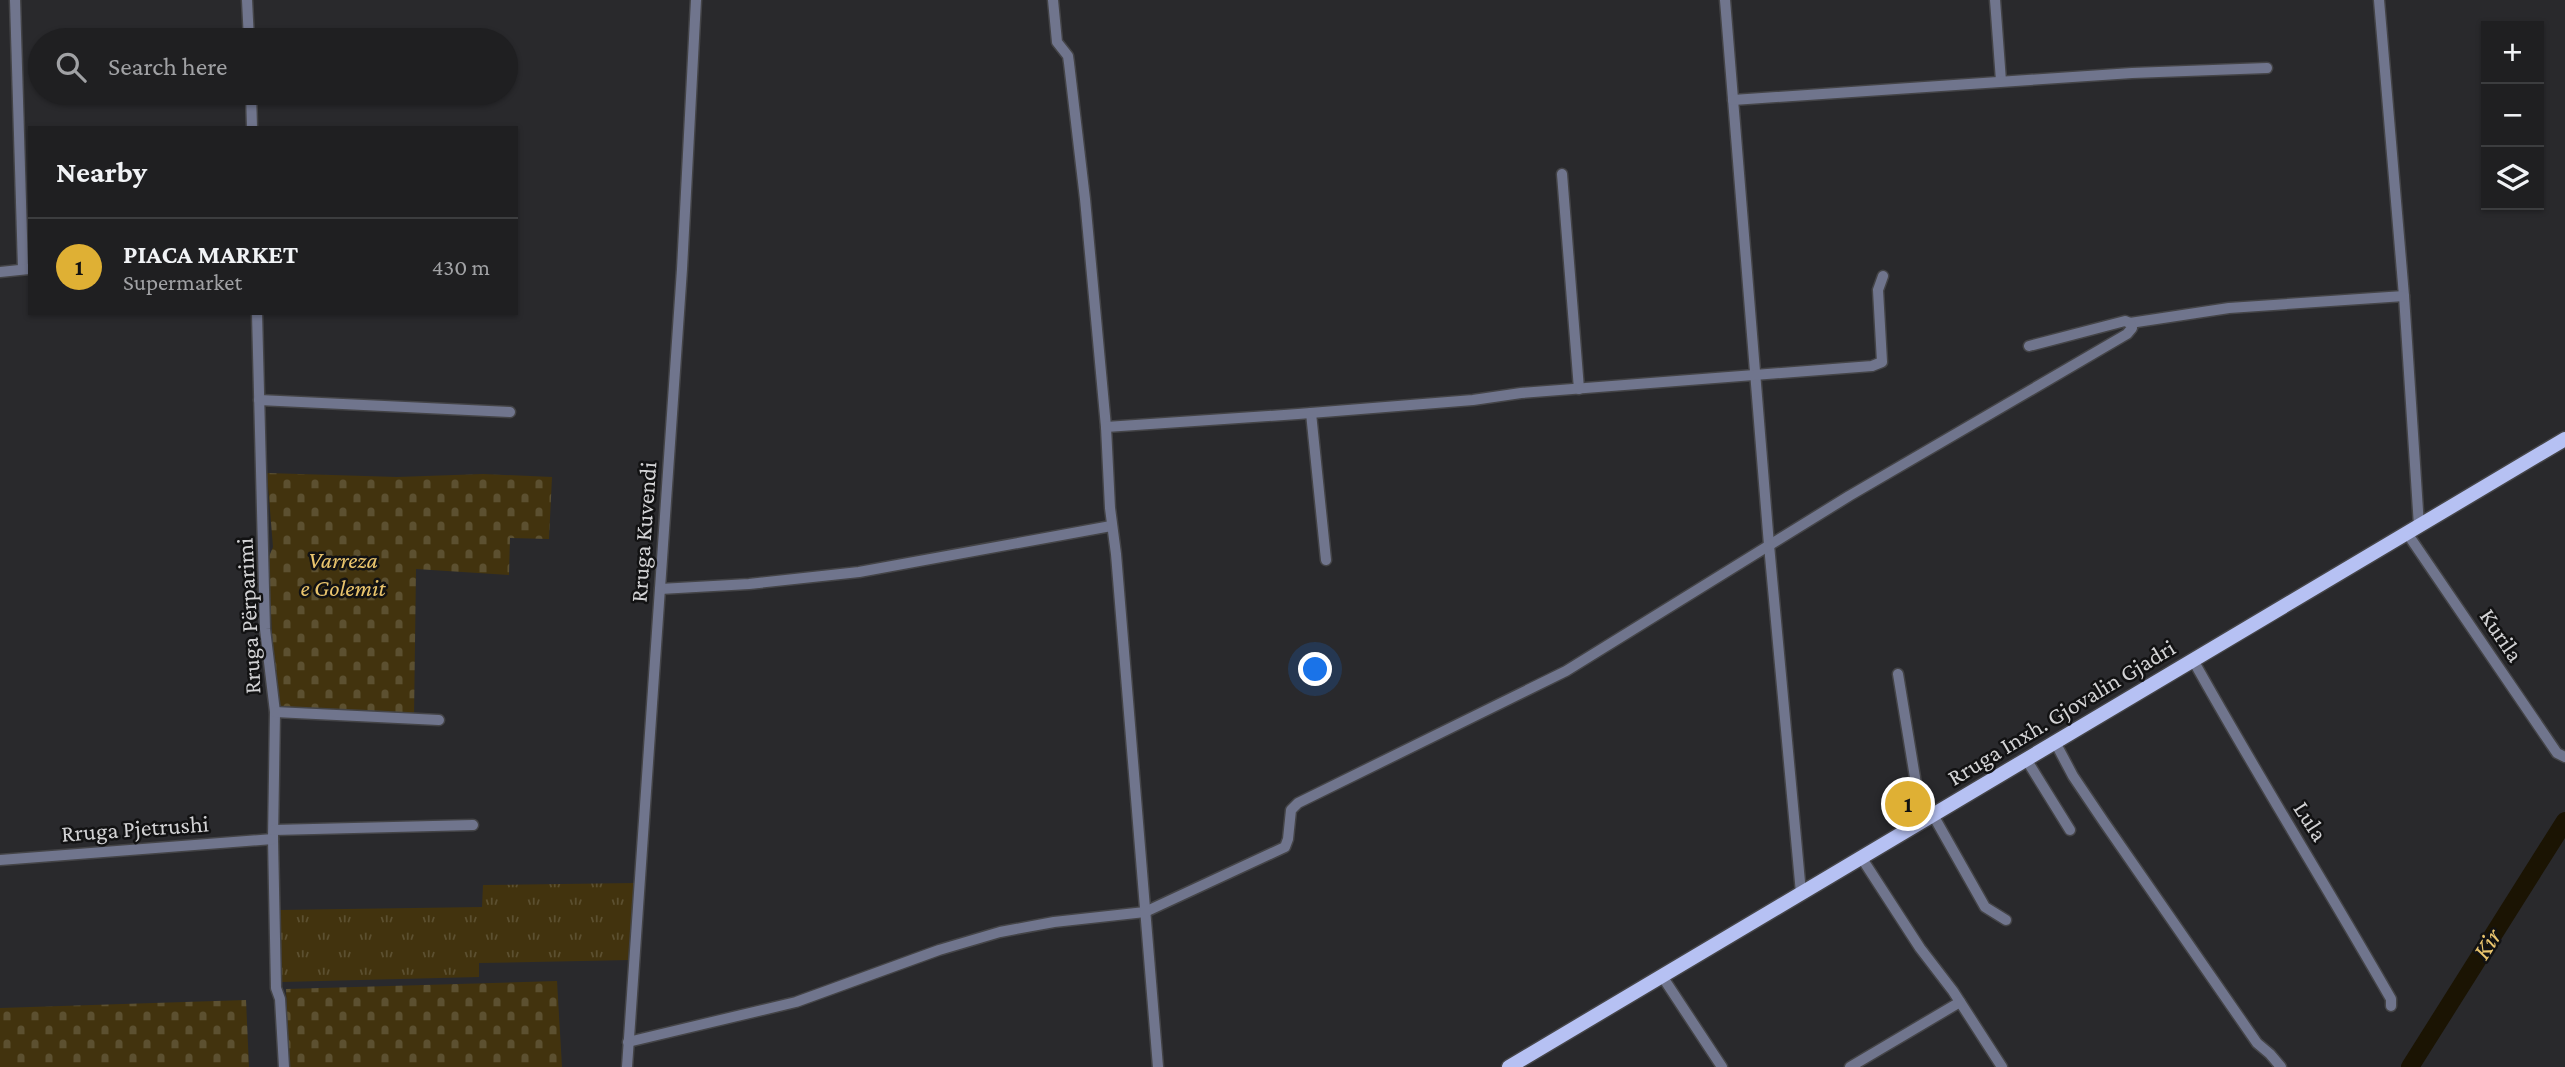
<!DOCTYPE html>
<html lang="en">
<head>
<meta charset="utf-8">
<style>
  :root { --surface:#1f1f21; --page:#2c2c2e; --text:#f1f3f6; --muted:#a1a2a5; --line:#3c3d3f; --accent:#dfb034 }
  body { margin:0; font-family:"Crimson Pro",serif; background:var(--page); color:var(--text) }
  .controls { position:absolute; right:21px; top:21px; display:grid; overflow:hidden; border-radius:0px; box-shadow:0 2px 5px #0004 }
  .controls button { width:63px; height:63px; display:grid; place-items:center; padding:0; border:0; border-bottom:2px solid var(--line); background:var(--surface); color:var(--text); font:35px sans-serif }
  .you { position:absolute; left:1316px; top:670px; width:24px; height:24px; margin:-18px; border:5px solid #fff; border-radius:50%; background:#1a73e8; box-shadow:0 0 0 10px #1a73e833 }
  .badge { display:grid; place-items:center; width:46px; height:46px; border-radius:50%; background:var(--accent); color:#111; font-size:23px; font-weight:700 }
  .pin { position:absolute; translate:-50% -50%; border:4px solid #fff; box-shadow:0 2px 7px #0006 }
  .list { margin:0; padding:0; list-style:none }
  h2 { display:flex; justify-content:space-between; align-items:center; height:91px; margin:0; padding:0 28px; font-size:30px }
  h2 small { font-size:23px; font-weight:400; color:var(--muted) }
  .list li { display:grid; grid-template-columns:46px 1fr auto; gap:21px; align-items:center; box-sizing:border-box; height:98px; padding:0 28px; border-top:2px solid var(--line) }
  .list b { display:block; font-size:26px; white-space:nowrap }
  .list p { margin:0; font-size:23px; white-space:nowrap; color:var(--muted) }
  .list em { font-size:23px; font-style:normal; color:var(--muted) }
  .icon { flex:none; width:38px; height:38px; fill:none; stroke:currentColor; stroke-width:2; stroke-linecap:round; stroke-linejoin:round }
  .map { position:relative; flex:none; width:2565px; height:1067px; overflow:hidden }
  .search { position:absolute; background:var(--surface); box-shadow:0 2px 5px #0004; left:28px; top:28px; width:490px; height:77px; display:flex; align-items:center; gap:18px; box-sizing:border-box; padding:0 24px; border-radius:38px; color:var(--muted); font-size:26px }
  .panel { position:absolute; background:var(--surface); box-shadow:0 2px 5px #0004; left:28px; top:126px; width:490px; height:189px; border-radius:0px }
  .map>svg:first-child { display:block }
</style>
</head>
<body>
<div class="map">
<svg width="2565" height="1067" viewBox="0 0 2565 1067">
  <defs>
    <pattern id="grass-tufts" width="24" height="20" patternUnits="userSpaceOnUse" patternTransform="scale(1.75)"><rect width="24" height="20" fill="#42330e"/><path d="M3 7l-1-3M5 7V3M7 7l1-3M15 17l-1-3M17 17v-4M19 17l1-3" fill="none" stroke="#5c5030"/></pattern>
    <pattern id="cemetery-stones" width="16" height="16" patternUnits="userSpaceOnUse" patternTransform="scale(1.75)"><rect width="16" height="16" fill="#42330e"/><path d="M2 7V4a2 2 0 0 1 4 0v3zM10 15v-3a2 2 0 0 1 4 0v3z" fill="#5c5030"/></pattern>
  </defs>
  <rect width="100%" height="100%" fill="#29292c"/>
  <polygon fill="url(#grass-tufts)" points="635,883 630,960 479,963 479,977 281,982 278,910 482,907 483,885"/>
  <g fill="url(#cemetery-stones)">
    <polygon points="267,473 397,477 483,474 552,477 549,539 510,538 509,575 416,569 414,717 276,707 268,559 273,547"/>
    <polygon points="557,981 562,1067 289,1067 286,989"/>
    <polygon points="246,1000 249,1067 0,1067 0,1008"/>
  </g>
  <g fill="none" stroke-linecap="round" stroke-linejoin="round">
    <polyline stroke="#1b1403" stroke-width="18" points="2410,1067 2565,821"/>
    <defs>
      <g id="minor">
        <polyline points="15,0 23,269"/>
        <polyline points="247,0 249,40"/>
        <polyline points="1053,0 1057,42 1068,56 1069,63 1085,199 1106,427"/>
        <polyline points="1725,0 1769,545 1801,893"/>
        <polyline points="1995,0 2001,81"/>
        <polyline points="2379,0 2404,296 2419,526"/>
        <polyline points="251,93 252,128"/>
        <polyline points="1733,100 2132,73 2267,68"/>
        <polyline points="1562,174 1579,389"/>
        <polyline points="0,272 29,269"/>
        <polyline points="257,313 265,629 275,712 273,839 276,988 280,999 284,1067"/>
        <polyline points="2130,323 2229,308 2404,296"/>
        <polyline points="259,400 510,412"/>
        <polyline points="1311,413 1326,560"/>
        <polyline points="2407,533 2557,753 2565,757"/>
        <polyline points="660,589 749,584 859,572 1111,526"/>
        <path d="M2193,660C2257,775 2326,885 2391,999V1006"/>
        <polyline points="1898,674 1922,820"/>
        <polyline points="275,712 439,720"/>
        <polyline points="2055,742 2073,776 2104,822 2257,1043 2270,1054 2281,1067"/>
        <polyline points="2026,759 2070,830"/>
        <polyline points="1933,815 1985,907 2006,920"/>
        <polyline points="274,830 473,825"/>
        <polyline points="1861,857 1920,948 1953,991 2002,1067"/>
        <polyline points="0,860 273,839"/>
        <polyline points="1662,976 1722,1067"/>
        <polyline points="628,1042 796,1002 939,950 1000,932 1054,922 1145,912 1285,847 1288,839 1291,810 1298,803 1566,671 1849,496 2127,334 2132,328 2130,323 2125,321 2029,346"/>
        <polyline points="627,1067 682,269 696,0"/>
        <polyline points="1158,1067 1116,554 1110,508 1106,427 1298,414 1473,400 1521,393 1872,366 1882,362 1878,290 1883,276"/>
        <polyline points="1850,1067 1960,1002"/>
      </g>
      <polyline id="major" points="1509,1067 2565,439"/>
    </defs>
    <use href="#minor" stroke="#444447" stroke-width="13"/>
    <use href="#major" stroke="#444447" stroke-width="17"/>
    <use href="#minor" stroke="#70758d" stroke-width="10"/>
    <use href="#major" stroke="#b6c1f3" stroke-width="14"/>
  </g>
  <g text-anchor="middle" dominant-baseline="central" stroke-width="5" stroke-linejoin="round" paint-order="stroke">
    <g font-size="24" fill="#d2d2d4" stroke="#121213">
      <text transform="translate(643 532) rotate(-86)">Rruga Kuvendi</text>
      <text transform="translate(248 616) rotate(-93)">Rruga Përparimi</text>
      <text transform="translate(2502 635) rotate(56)">Kurila</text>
      <text transform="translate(2061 712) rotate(-31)">Rruga Inxh. Gjovalin Gjadri</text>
      <text transform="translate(2311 821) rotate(57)">Lula</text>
      <text transform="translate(135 828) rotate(-4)">Rruga Pjetrushi</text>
    </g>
    <g font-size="24" font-style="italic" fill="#eac56d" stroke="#121213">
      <text x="343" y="559">Varreza<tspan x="343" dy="28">e Golemit</tspan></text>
    </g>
    <g font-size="26" font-style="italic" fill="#eac56e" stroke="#121213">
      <text transform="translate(2487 944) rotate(-58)">Kir</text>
    </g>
  </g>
</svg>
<div class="controls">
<button>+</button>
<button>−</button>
<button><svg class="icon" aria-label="layers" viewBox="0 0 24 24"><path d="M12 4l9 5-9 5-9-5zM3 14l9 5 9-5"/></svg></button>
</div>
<div class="you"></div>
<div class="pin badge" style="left:1908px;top:804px">1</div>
<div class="search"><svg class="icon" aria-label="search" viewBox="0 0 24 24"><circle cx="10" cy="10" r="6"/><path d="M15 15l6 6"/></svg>Search here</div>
<section class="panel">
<h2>Nearby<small></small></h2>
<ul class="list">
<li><span class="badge">1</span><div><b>PIACA MARKET</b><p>Supermarket</p></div><em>430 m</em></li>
</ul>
</section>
</div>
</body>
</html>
